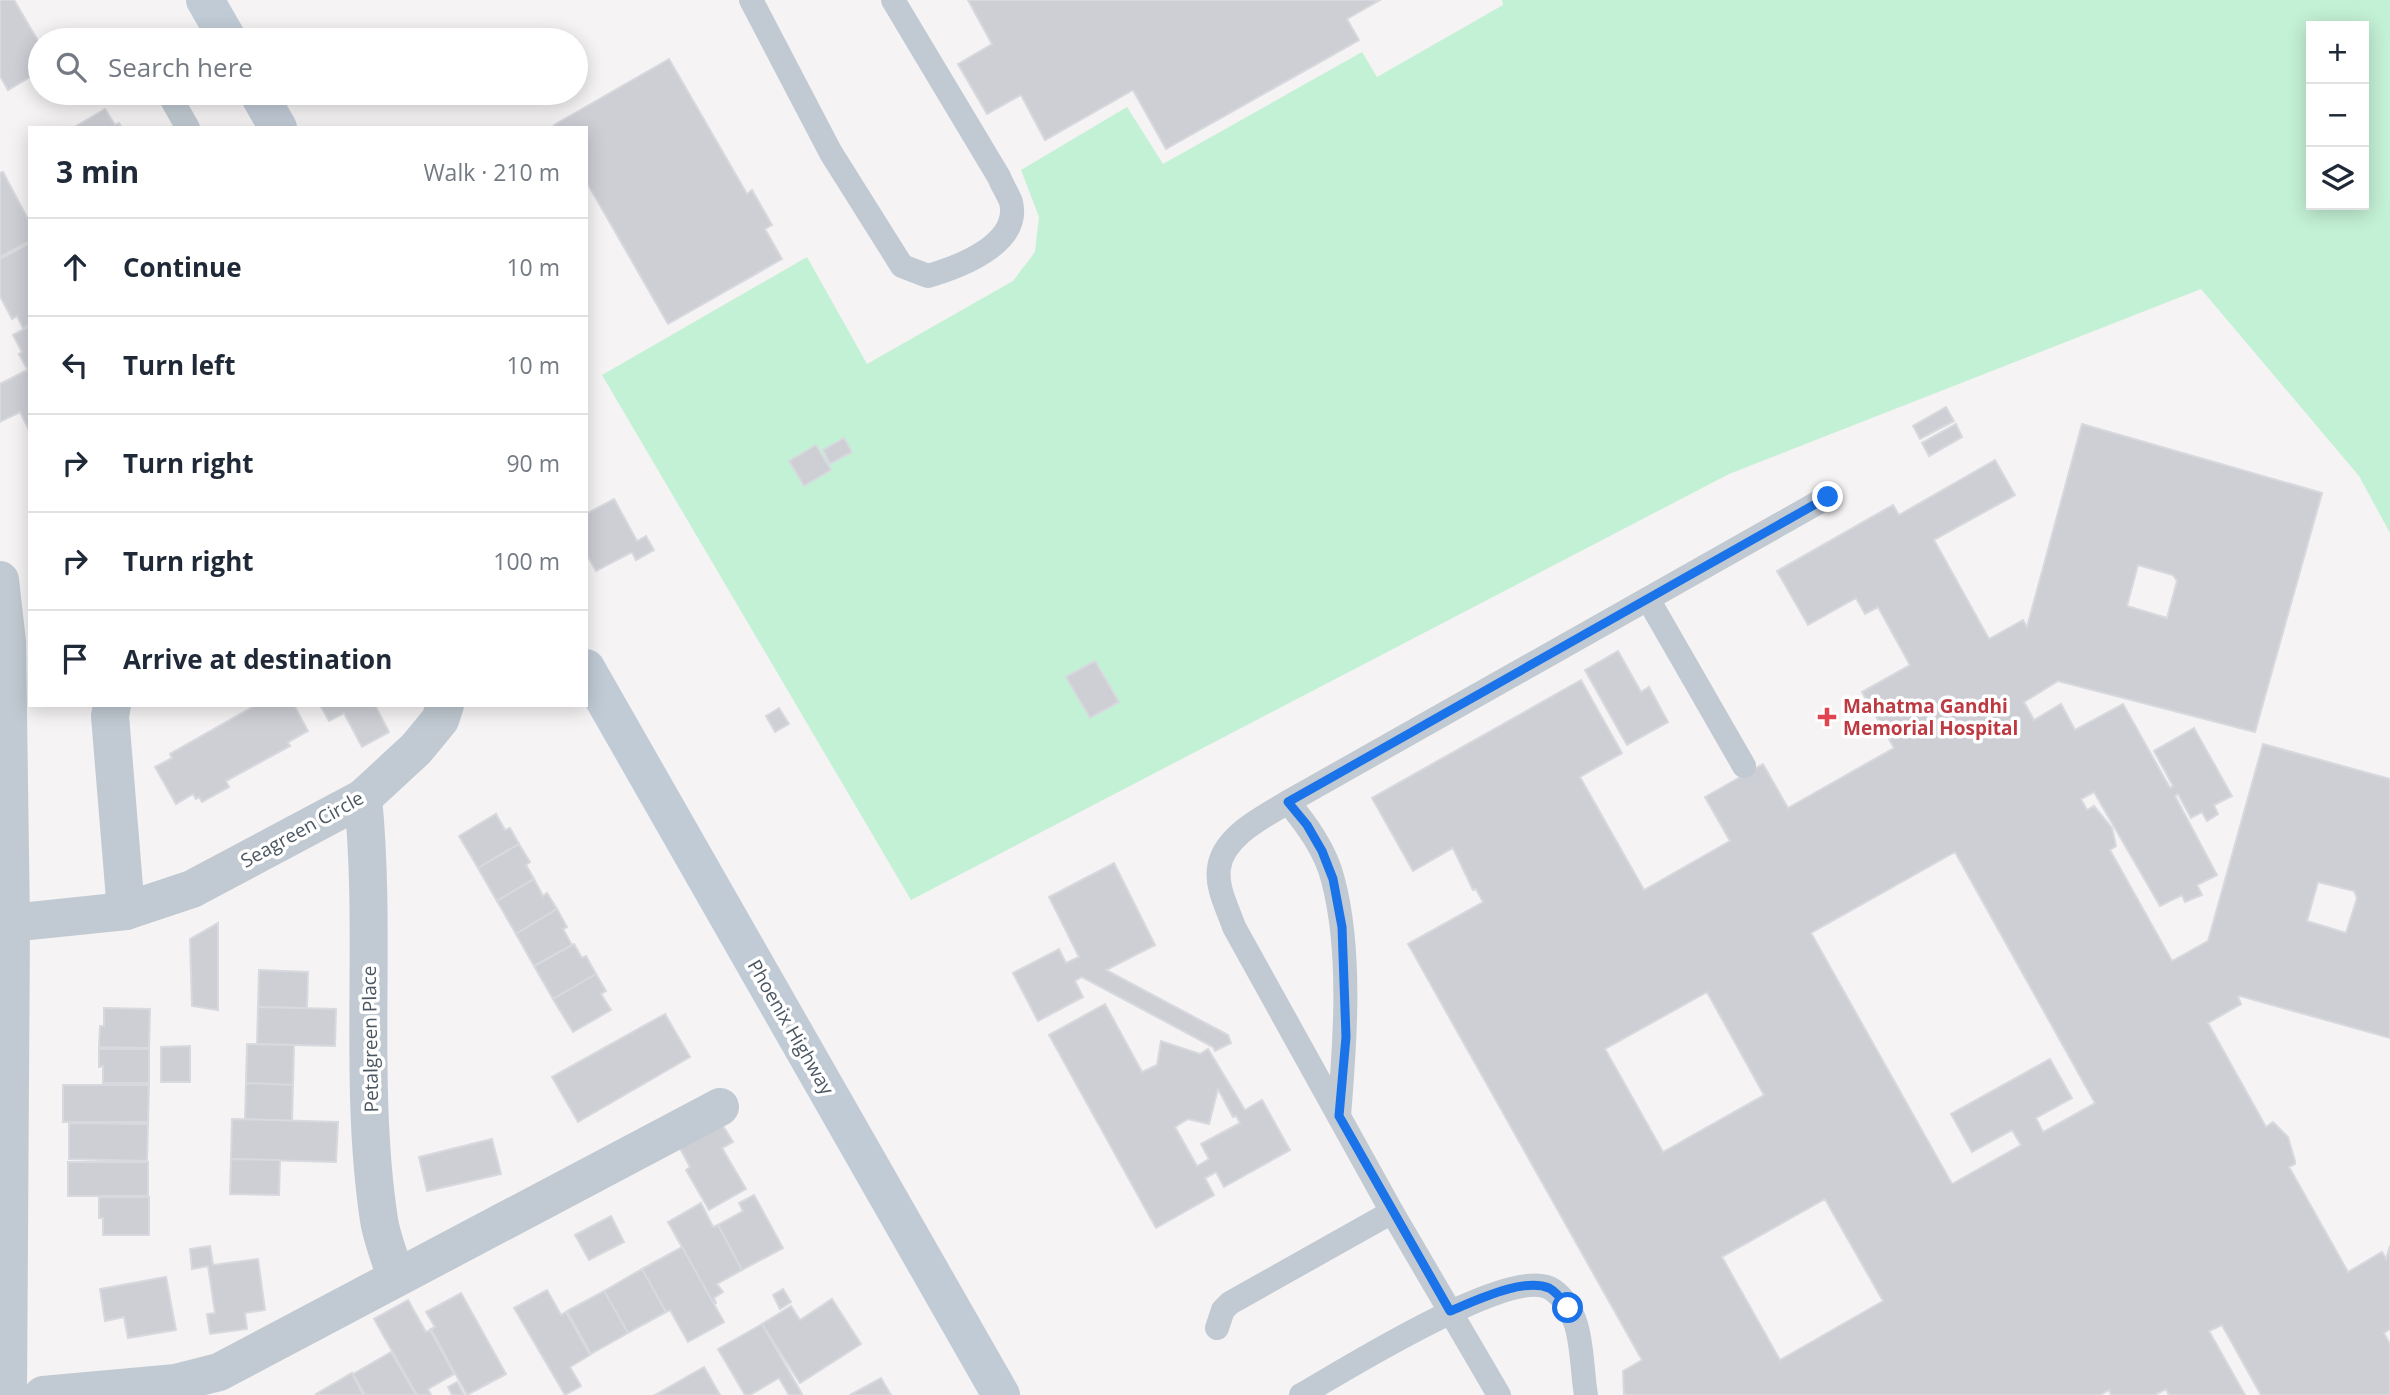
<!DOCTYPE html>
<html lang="en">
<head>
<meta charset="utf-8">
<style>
  :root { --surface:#fff; --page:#f2f2f3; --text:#1f2937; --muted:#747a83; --line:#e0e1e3 }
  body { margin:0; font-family:"Open Sans",sans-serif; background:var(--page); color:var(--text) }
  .controls { position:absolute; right:21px; top:21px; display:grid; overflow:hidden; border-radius:0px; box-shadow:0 4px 18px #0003 }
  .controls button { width:63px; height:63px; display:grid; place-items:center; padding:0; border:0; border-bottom:2px solid var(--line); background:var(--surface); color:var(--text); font:35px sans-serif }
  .stop { position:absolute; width:21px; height:21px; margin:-16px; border:5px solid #1a73e8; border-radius:50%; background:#fff }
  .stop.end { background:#1a73e8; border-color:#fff; box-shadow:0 2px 7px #0008 }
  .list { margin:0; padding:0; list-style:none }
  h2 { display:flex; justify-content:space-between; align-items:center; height:91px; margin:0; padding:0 28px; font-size:30px }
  h2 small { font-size:23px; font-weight:400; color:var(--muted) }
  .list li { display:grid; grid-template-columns:46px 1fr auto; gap:21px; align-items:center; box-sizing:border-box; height:98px; padding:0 28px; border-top:2px solid var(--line) }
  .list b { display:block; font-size:26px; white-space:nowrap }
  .list em { font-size:23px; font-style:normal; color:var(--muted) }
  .icon { flex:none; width:38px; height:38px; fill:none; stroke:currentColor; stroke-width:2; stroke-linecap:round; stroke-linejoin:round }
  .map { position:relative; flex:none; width:2390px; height:1395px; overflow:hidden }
  .search { position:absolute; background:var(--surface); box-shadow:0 4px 18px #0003; left:28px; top:28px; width:560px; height:77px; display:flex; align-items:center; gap:18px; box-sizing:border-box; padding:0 24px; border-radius:38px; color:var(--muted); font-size:26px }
  .panel { position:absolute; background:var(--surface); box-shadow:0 4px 18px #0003; left:28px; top:126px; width:560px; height:581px; border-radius:0px }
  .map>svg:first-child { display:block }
</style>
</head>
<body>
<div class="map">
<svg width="2390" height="1395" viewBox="0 0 2390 1395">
  <rect width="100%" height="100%" fill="#f5f3f3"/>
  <path fill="#c3f1d5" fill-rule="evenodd" d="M1502,0H2390V533L2359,476L2201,289L1729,474L911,900L602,375L807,257L867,364L1013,281L1035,252L1039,217L1021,170L1127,107L1163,164L1362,52L1377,77L1503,5ZM2311,26H2364V205H2311Z"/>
  <g fill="#cdcfd5" stroke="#d7d9de" stroke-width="2" fill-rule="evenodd">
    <polygon points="0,0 14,0 40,44 40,71 8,90 0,76"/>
    <polygon points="968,0 1380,0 1347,19 1359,40 1166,149 1133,90 1045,140 1021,95 987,114 958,64 992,44"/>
    <polygon points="669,59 747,194 752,190 772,225 765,229 782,259 668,324 586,181 586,128 556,128 554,125"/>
    <polygon points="105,109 115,125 119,123 122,128 73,128"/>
    <polygon points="3,172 30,223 30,241 0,257 0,173"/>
    <polygon points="30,243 30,324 23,328 17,316 12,319 0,296 0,259"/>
    <polygon points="30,326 30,374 19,354 22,352 13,335"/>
    <polygon points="27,370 30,375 30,432 20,412 0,422 0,384"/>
    <polygon points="1946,407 1954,421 1920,439 1913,426"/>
    <polygon points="1956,424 1962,437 1929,456 1922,443"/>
    <path d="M2082,424L2322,493L2255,732L2058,681L2024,702L2034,720L2061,704L2075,730L2123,704L2170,788L2173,786L2154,751L2194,728L2232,796L2214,805L2218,814L2207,821L2202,812L2191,818L2178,794L2175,796L2217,875L2197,885L2202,895L2185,902L2182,895L2160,906L2094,792L2081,799L2087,810L2094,806L2112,828L2116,846L2110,850L2172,961L2208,941L2263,744L2390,779V1038L2240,996L2238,997L2241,1004L2208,1023L2266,1127L2273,1122L2288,1137L2295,1161V1164L2289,1167L2348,1272L2382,1252L2386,1259L2390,1246V1329L2384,1333L2390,1344V1395H2261L2222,1325L2209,1331L2245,1395H2169L2166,1389L2155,1395H2111L2109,1390L2100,1395H1624L1623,1371L1642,1360L1408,944L1483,902L1476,889L1473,890L1453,848L1413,871L1372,798L1581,680L1622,753L1580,777L1644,890L1730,841L1705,797L1763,764L1788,808L1894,748L1862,692L1910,665L1878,607L1865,614L1856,598L1808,625L1777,571L1893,505L1899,515L1995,460L2015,495L1934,540L1989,639L2023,620L2027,627ZM2138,565L2173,575L2177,581L2167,618L2127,606ZM1955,852L2095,1103L2043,1132L2036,1118L2072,1098L2050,1059L1951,1114L1972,1152L2012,1130L2021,1145L1952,1184L1811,933ZM2318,882L2354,891L2357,898L2346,933L2307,921ZM1707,992L1764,1095L1663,1152L1605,1049ZM1825,1199L1883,1301L1780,1360L1722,1257Z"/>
    <polygon points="844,438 852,452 830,464 823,450"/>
    <polygon points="816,445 831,470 804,486 789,461"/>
    <polygon points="614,499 637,541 646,536 654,550 636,560 632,552 596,571 586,553 586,514"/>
    <polygon points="1618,651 1641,692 1649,687 1668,722 1627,745 1585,670"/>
    <polygon points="1095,661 1119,702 1090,718 1066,677"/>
    <polygon points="256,705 294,705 308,731 288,742 290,746 226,781 229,787 202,802 199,797 196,799 193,794 176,804 155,767 172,758 170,754"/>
    <polygon points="320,705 375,705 389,732 362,747 344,713 329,721"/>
    <polygon points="779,708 789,724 775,732 766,716"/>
    <polygon points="496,814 505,830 510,828 519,844 478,868 459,836"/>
    <polygon points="519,844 530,862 526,865 534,879 497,901 478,868"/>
    <polygon points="1114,863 1155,945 1106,970 1228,1035 1231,1043 1215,1051 1213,1047 1082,977 1075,981 1083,997 1038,1021 1013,973 1059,949 1066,963 1079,957 1049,897"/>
    <polygon points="534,879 543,896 547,893 557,909 516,934 497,901"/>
    <polygon points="557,909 567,927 563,929 572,945 534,966 516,934"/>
    <polygon points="218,923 218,1010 192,1006 190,939"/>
    <polygon points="574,944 582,958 586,956 596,974 553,999 534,966"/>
    <polygon points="259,970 308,972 307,1008 258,1007"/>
    <polygon points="596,974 606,991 601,994 611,1010 573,1032 553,999"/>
    <path d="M1105,1004L1142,1072L1157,1065L1161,1041L1200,1054L1208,1049L1245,1110L1262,1100L1290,1150L1224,1187L1216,1172L1205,1178L1214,1195L1156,1228L1049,1035ZM1218,1089L1233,1117L1236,1116L1240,1123L1201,1144L1209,1159L1197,1166L1175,1127L1188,1119L1209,1124Z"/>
    <polygon points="258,1007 336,1009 335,1046 257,1044"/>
    <polygon points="104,1008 150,1009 149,1048 99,1047 100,1026 104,1026"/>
    <polygon points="665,1014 690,1057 578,1122 552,1077"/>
    <polygon points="247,1044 294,1045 293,1085 246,1083"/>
    <polygon points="190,1046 190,1082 161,1082 161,1047"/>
    <polygon points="99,1049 149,1049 149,1083 103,1083 103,1066 99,1067"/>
    <polygon points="246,1083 293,1085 292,1121 245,1119"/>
    <polygon points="63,1085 149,1085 148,1122 63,1122"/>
    <polygon points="232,1119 338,1122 336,1162 231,1159"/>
    <polygon points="720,1121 733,1142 722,1148 746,1189 709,1210 686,1170 690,1167 678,1145"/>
    <polygon points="69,1123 148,1124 147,1161 69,1159"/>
    <polygon points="492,1139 501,1174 427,1191 419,1157"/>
    <polygon points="231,1159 280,1160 279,1195 230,1194"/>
    <rect x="68" y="1162" width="80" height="34"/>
    <polygon points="754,1195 783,1248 742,1270 718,1225 743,1211 739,1203"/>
    <polygon points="99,1197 149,1197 149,1235 103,1235 103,1218 99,1218"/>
    <polygon points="701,1203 713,1227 718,1225 742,1270 717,1284 723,1292 714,1298 716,1303 714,1304 668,1222"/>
    <polygon points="611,1216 624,1242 589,1260 575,1235"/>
    <polygon points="210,1246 213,1265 258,1259 265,1310 245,1313 247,1329 210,1334 207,1314 215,1313 208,1266 192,1269 190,1249"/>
    <polygon points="682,1247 724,1322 688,1342 670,1310 666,1312 642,1269"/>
    <polygon points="642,1269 666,1312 628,1333 604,1291"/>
    <polygon points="166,1277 176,1330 128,1338 124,1317 105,1321 100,1289"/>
    <polygon points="783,1289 791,1302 780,1309 773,1295"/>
    <polygon points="547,1290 561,1315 566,1312 590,1355 570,1367 581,1386 565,1395 514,1308"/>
    <polygon points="604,1291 628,1333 591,1354 567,1311"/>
    <polygon points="461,1293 506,1374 467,1395 431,1329 435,1327 426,1312"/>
    <polygon points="832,1299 861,1344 800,1383 762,1324 791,1306 800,1320"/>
    <polygon points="408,1300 426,1332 430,1330 454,1374 428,1389 431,1395 417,1395 374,1319"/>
    <polygon points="762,1324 802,1394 800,1395 789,1395 779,1378 750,1395 745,1395 718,1349"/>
    <polygon points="391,1352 416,1395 365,1395 353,1374"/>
    <polygon points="704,1367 720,1395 655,1395"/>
    <polygon points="352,1373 363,1395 317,1395 316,1394"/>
    <polygon points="881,1378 891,1395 850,1395"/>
    <polygon points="457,1382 464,1395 452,1395 448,1387"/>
  </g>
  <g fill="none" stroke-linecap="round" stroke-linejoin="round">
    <g stroke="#c1cad2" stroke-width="24">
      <path d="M751,0L831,153L902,266L928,276C959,267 1021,244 1011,202C1008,194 1002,185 999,177L893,0"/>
      <polyline points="168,93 188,128"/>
      <polyline points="1648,599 1744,766"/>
      <path d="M1288,802C1307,825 1326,851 1333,880C1352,952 1345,1043 1339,1116"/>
      <polyline points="1217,1328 1223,1310 1230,1303 1392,1212"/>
      <path d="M1301,1395C1342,1372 1514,1262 1553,1290C1585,1313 1580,1361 1586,1395"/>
      <path d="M1499,1395L1392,1212L1234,927C1228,909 1216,888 1219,868C1223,836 1264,817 1288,802L1828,497"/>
    </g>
    <g stroke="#c1cad2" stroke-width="38">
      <polyline points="0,580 7,642 11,924 8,1395"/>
      <polyline points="112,705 110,716 126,911"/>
      <path d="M363,798C377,938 358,1081 379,1220C382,1239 390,1258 396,1277"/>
      <polyline points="0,924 126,911 192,889 363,798 416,749 440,720 445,705"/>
      <polyline points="43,1395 176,1383 219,1372 720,1107"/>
    </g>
    <g stroke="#c1cbd6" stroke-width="38">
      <polyline points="205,0 228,40"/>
      <polyline points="258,93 278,128"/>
      <polyline points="586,668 1001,1395"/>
    </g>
  </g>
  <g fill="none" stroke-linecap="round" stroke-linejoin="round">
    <path stroke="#1a73e8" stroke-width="9" d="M1568,1308C1563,1301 1557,1292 1549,1288C1523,1277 1475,1301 1450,1311L1339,1116L1346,1037L1342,927L1333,879L1322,851L1307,825L1288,802L1828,497"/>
  </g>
  <path fill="#e0444e" stroke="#fff" stroke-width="2.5" d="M1823.5 706.5h7v7h7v7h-7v7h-7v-7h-7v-7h7z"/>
  <g text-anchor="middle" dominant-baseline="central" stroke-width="7" stroke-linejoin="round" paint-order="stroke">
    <g font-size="19" font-weight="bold" fill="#be3a42" stroke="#fff" text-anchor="start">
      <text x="1843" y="706">Mahatma Gandhi<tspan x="1843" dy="22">Memorial Hospital</tspan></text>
    </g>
    <g font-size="19" fill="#4a5661" stroke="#fff">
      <text transform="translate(302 829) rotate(-29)">Seagreen Circle</text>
      <text transform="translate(791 1027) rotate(60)">Phoenix Highway</text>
      <text transform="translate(370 1039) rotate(-91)">Petalgreen Place</text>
    </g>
  </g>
</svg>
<div class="controls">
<button>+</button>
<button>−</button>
<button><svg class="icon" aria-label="layers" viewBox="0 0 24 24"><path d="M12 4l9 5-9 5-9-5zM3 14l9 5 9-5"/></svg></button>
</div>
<div class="stop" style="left:1568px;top:1308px"></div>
<div class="stop end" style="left:1828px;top:497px"></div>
<div class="search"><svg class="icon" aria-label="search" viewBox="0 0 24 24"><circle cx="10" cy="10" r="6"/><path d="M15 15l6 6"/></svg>Search here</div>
<section class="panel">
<h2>3 min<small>Walk · 210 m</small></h2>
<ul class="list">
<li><svg class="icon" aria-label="ahead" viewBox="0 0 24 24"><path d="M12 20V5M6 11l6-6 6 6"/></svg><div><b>Continue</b></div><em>10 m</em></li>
<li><svg class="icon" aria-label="left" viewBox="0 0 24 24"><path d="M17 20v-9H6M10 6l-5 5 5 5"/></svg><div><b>Turn left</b></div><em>10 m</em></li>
<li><svg class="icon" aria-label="right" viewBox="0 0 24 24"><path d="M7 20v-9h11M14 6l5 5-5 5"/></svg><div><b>Turn right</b></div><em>90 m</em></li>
<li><svg class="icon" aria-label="right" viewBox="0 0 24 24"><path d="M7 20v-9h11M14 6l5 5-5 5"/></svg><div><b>Turn right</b></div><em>100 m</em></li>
<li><svg class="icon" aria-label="arrive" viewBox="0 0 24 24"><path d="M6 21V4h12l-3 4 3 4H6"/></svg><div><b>Arrive at destination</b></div></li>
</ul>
</section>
</div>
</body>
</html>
